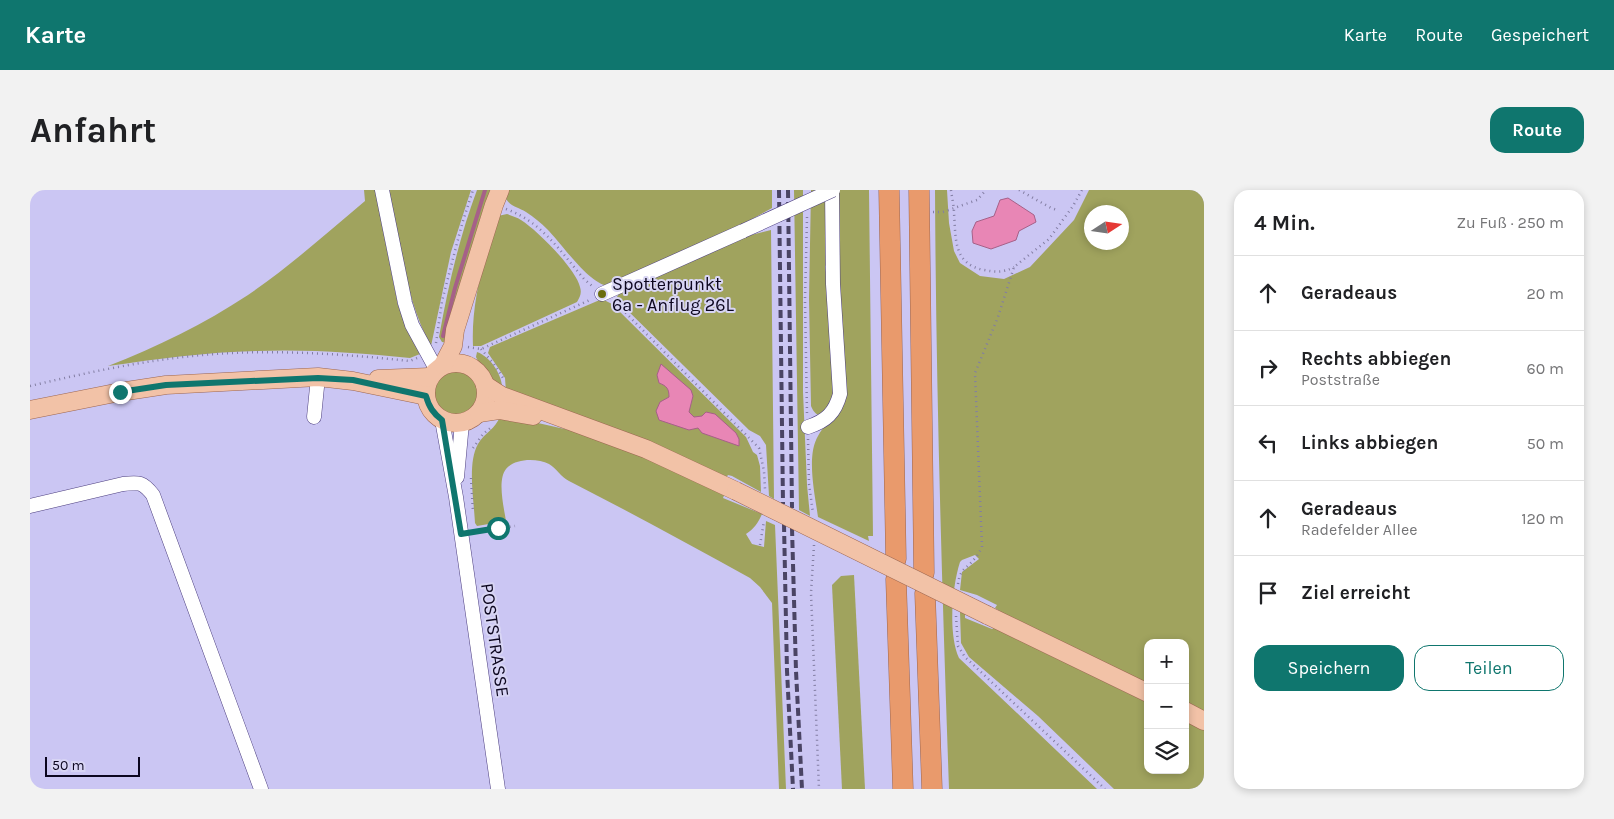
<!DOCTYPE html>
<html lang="de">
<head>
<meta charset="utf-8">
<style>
  :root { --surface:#fff; --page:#f2f2f2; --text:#202124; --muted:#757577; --line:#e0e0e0; --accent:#0f766e }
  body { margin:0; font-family:Karla,sans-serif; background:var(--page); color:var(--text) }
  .controls { position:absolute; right:15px; bottom:15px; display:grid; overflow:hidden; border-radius:10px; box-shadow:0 2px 8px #0003 }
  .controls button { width:45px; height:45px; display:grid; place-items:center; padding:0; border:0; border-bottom:1px solid var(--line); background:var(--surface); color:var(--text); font:25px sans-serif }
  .compass { position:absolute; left:1054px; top:15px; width:45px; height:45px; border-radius:50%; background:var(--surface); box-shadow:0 2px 8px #0003; rotate:78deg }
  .scale { position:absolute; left:15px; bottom:12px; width:95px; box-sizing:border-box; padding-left:5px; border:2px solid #0c061f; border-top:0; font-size:14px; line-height:18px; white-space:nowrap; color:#0c061f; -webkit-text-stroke:4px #d8d5f4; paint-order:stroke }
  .stop { position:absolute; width:15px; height:15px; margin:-11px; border:4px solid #0f766e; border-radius:50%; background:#fff }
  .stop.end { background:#0f766e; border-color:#fff; box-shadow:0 1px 5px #0008 }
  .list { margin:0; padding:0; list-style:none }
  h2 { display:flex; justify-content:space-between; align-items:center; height:65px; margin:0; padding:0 20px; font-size:21px }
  h2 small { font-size:16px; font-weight:400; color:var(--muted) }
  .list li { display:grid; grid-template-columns:32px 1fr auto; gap:15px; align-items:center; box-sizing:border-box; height:75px; padding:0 20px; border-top:1px solid var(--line) }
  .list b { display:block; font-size:19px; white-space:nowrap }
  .list p { margin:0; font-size:16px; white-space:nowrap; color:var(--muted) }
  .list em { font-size:16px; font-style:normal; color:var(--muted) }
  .actions { display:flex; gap:10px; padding:15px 20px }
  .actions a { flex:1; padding:11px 0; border:1px solid var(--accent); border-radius:15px; text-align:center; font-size:18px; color:var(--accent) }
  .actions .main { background:var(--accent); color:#fff }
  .icon { flex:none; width:28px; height:28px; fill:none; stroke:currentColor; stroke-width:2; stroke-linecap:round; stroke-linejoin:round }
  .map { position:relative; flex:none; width:1174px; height:599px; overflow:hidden; border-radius:15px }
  header { display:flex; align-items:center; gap:30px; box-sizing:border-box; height:70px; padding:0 25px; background:var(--accent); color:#fff }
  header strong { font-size:24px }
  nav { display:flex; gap:28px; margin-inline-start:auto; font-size:18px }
  .intro { display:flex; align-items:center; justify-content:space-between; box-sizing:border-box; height:120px; padding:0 30px }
  h1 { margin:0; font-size:35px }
  .button { padding:12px 22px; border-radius:15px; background:var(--accent); color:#fff; font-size:18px; font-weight:700 }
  main { display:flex; gap:30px; padding:0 30px }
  aside { flex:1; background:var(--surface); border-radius:15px; box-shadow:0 2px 8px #0003 }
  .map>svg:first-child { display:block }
</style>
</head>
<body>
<header>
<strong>Karte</strong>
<nav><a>Karte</a><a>Route</a><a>Gespeichert</a></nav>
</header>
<div class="intro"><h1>Anfahrt</h1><a class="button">Route</a></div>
<main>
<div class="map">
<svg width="1174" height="599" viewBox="0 0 1174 599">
  <rect width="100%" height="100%" fill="#cbc6f3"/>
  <g fill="#a0a35e" fill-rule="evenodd">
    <path d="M334,0H345L368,115L377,140L390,164L380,168C329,163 278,159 227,161C177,162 128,169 78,176C127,157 174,134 218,105C259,77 297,43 335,11Z"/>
    <path d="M359,0H441L421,62L401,156C375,109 370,52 359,0Z"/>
    <path d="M447,0H462L418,153L412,152L409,147C418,97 429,48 447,0Z"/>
    <path d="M478,0H742V18L713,34L578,96C558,93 532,54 517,39C511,33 504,27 496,22C488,17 480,17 475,7Z"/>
    <polygon points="764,0 773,0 773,202 777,295 780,326 769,320"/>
    <path d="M781,0H839L843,346H838L839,351L788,327C785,305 776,266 788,246C799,227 812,223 813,199L807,94L810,87V76L806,73H799L795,76L798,94L800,95L807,207C803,219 789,236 781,216L779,109Z"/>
    <path d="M905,0H917L919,33L924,61L930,73L950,86L974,89L1000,77L1044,30L1059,0H1174V523L1155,514V453H1118V495L979,427L965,418L967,415L947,405L930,400L932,382L949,369L945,365L932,370L930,372C922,397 918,444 929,468L1067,599H919C912,399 906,200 905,0ZM1062,22H1092V52H1062Z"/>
    <path d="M477,24C482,26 487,27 491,30C507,40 546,79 550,97C552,103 550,107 547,112L451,156H443C441,112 454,68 468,26Z"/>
    <polygon points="741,40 744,309 739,306 736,255 730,246 719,240 587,110 587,107 590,101 713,47"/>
    <polygon points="572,109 582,114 716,247 723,262 727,265 730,276 731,302 702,286 698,285 696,288 476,202 475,188 458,163 460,157"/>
    <path d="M447,162C461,167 473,186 472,200L448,171L446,167Z"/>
    <circle cx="425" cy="203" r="24"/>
    <path d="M470,226H477L539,240L595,259L695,303L693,308L732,324C728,333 724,339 716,344L722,354L734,357L736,331L745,335L756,599H749L742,413L730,397L720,388C660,355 600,322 539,291C531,287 526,278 519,274C507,268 485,268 476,279C467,290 474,318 476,331L447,336L445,333C444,311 437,273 448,254C454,243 466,239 470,226Z"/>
    <polygon points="824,385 835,599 812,599 802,395 811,386"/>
    <polygon points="930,422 935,424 935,428 962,439 964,438 1118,513 1118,580 1155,580 1155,531 1174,540 1174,599 1084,599 1008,526 939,467 931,453"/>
  </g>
  <g fill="#e886b5" stroke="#a66088">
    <polygon points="978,8 1004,25 1006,32 989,41 986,50 961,59 943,53 942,41 946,32 964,26 970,10"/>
    <path d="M631,174L661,200L663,206L659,222L664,227L672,226L676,222L685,224L706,243L709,249V256L672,243L668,238L659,240L629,230L626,221L630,212L639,207C639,199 637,196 629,193L627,185Z"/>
  </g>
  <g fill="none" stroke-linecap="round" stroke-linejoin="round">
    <polyline stroke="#a66088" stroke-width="4" points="413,146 425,98 455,0"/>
    <defs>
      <g id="minor">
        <polyline points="352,0 375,113 382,135 406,179"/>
        <polyline points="572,104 713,41"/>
        <polyline points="284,227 288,187"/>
        <polyline points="412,230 426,307 468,599"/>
        <path d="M778,237C796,231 805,223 810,204L803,94L802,0"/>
        <polyline points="427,287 432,233"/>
        <path d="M0,316L93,294C109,292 113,292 123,305L231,599"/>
      </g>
      <g id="major">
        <circle cx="426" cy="203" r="30"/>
        <polyline points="413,175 423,156 425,140 464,15 470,0"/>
        <polyline points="348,189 400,187"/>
        <polyline points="455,195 472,206 616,259 706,301"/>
        <polyline points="0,220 90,202 136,195 288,187 323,191 396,206"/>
        <polyline points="449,223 469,220 503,226"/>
        <polyline points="957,425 1118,503"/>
        <polyline points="1155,521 1174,531"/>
      </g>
      <g id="highway">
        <polyline points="859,0 866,369"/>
        <polyline points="889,0 894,383"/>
        <polyline points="866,389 873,599"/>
        <polyline points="895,403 902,599"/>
      </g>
    </defs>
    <use href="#minor" stroke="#4c3e7f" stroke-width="15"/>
    <use href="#major" stroke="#9c6651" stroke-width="19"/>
    <use href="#highway" stroke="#9c6651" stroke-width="21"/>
    <g stroke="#837ea3" stroke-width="2.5" stroke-dasharray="1 4" stroke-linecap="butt">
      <path d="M921,0C922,8 924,16 924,23C926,49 923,74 954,80C965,82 973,83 984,77"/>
      <polyline points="989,0 1021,18 1027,20"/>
      <path d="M476,19C512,32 530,61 554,89L562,96"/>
      <polyline points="903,22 913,22 947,10 956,0"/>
      <polyline points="777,27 775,110 777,224"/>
      <polyline points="585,112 729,258 734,281 735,299"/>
      <polyline points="406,153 412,111 432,34 443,0"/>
      <polyline points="438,157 451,159 562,109"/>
      <polyline points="451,159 464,174 473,188"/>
      <path d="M0,196C51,184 101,173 153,167C228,158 305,163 380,171L387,168"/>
      <polyline points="778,249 779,294 783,323"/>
      <polyline points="443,258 453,244 463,236"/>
      <polyline points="441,288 443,322"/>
      <polyline points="445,342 485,336"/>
      <polyline points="730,355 734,331"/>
      <polyline points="784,355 781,403 789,599"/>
      <path d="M928,394C930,378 937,379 945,368C948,365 950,361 952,357L945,183L968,127L984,77L1019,49L1043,16L1052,0"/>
      <polyline points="926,426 928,456 935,467 1075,599"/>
    </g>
    <use href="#minor" stroke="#fff" stroke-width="14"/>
    <use href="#major" stroke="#f2c2a7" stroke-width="18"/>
    <use href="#highway" stroke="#e99a6c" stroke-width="20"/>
    <g stroke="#4a4464" stroke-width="4" stroke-dasharray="8 4" stroke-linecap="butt">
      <polyline points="749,0 753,314"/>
      <polyline points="758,0 762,318"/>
      <polyline points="754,334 757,481 763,599"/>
      <polyline points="762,338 766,481 772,599"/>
    </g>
    <defs>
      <polyline id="minor-bridge" points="713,41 803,0"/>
      <polyline id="major-bridge" points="706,301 957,425"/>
    </defs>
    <use href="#minor-bridge" stroke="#4c3e7f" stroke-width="15" stroke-linecap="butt"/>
    <use href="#major-bridge" stroke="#9c6651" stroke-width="19" stroke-linecap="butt"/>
    <use href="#minor-bridge" stroke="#fff" stroke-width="14"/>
    <use href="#major-bridge" stroke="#f2c2a7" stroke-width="18"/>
  </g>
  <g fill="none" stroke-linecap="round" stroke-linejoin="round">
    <path stroke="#0f766e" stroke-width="6" d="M90,202L136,195L288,188L323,190L396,206C399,217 403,223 412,230L431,344L468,338"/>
  </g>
  <circle fill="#6b6d0e" stroke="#d8d5f4" stroke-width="2" cx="572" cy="104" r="5"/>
  <g text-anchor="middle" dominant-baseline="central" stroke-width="4" stroke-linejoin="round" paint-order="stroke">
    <g font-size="18" fill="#0c061f" stroke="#d8d5f4" text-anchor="start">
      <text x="582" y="94">Spotterpunkt<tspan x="582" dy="21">6a - Anflug 26L</tspan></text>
    </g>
    <g font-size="18" fill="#0c061f" stroke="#d8d5f4">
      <text transform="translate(465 450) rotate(82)">POSTSTRASSE</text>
    </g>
  </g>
</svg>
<div class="controls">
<button>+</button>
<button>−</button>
<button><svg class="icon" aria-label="layers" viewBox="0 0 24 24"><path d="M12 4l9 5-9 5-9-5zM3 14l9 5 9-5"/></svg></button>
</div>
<svg class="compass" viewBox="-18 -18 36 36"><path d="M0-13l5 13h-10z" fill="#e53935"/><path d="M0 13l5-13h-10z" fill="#757577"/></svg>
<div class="scale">50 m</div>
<div class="stop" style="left:468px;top:338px"></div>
<div class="stop end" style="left:90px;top:202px"></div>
</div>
<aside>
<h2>4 Min.<small>Zu Fuß · 250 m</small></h2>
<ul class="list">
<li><svg class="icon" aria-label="ahead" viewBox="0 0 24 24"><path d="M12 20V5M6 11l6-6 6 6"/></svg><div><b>Geradeaus</b></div><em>20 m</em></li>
<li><svg class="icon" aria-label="right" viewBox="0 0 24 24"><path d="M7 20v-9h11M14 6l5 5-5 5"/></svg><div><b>Rechts abbiegen</b><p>Poststraße</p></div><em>60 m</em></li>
<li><svg class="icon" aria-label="left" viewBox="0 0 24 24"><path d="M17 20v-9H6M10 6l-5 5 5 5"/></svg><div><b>Links abbiegen</b></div><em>50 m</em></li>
<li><svg class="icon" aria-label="ahead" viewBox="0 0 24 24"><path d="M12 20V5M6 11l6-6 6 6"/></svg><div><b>Geradeaus</b><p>Radefelder Allee</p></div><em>120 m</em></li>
<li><svg class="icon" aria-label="arrive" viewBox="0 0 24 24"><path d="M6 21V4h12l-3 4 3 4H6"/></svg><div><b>Ziel erreicht</b></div></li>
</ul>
<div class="actions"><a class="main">Speichern</a><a>Teilen</a></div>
</aside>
</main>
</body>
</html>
